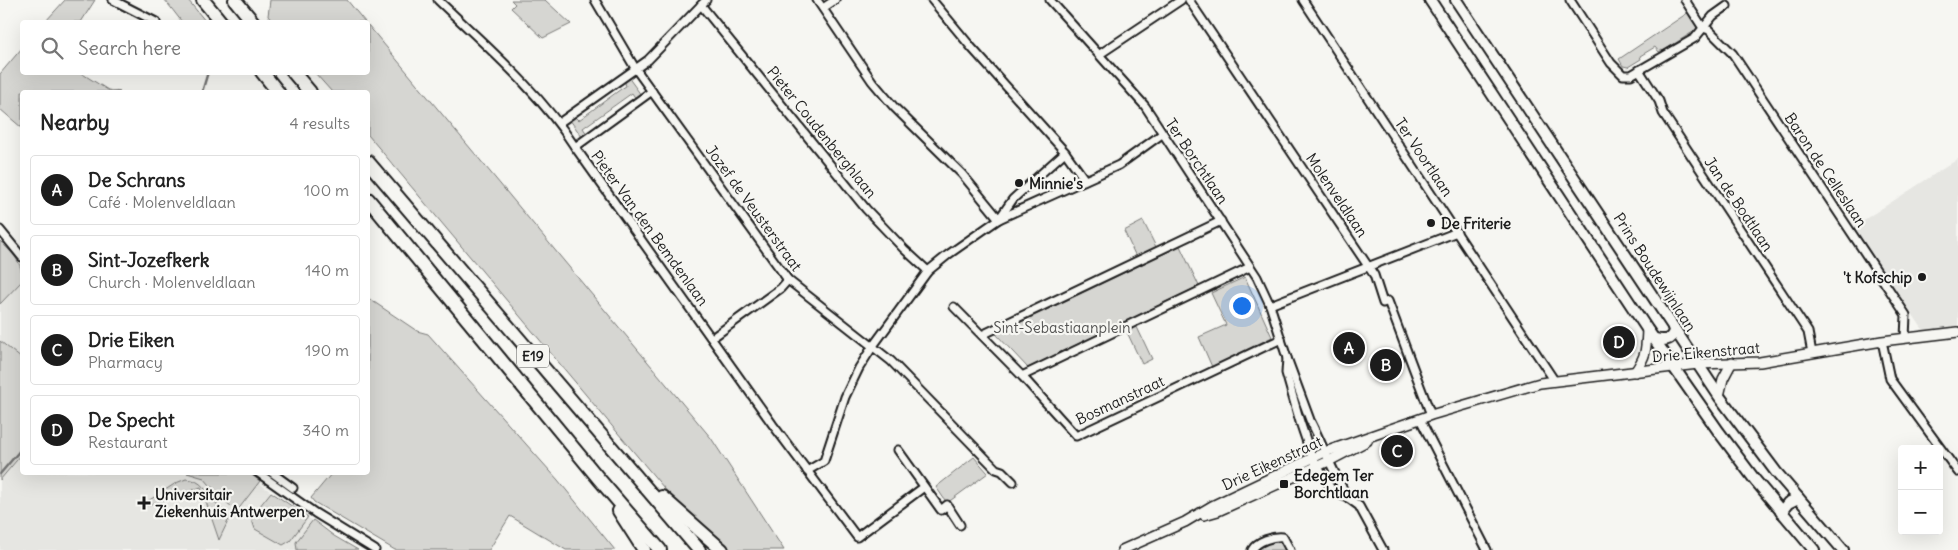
<!DOCTYPE html>
<html lang="en">
<head>
<meta charset="utf-8">
<style>
  :root { --surface:#fff; --page:#f6f6f6; --text:#222; --muted:#767676; --line:#e0e0e0; --accent:#1c1c1c }
  body { margin:0; font-family:Delius,sans-serif; background:var(--page); color:var(--text) }
  .controls { position:absolute; right:15px; bottom:15px; display:grid; overflow:hidden; border-radius:5px; box-shadow:0 5px 20px #0002 }
  .controls button { width:45px; height:45px; display:grid; place-items:center; padding:0; border:0; border-bottom:1px solid var(--line); background:var(--surface); color:var(--text); font:25px sans-serif }
  .you { position:absolute; left:1241px; top:305px; width:18px; height:18px; margin:-12px; border:4px solid #fff; border-radius:50%; background:#1a73e8; box-shadow:0 0 0 8px #1a73e833 }
  .badge { display:grid; place-items:center; width:32px; height:32px; border-radius:50%; background:var(--accent); color:#fff; font-size:16px; font-weight:700 }
  .pin { position:absolute; translate:-50% -50%; border:2px solid #fff; box-shadow:0 1px 5px #0006 }
  .list { margin:0; padding:0; list-style:none }
  h2 { display:flex; justify-content:space-between; align-items:center; height:65px; margin:0; padding:0 20px; font-size:21px }
  h2 small { font-size:16px; font-weight:400; color:var(--muted) }
  .list li { display:grid; grid-template-columns:32px 1fr auto; gap:15px; align-items:center; box-sizing:border-box; height:70px; margin:0 10px 10px; padding:0 10px; border:1px solid var(--line); border-radius:5px }
  .list b { display:block; font-size:19px; white-space:nowrap }
  .list p { margin:0; font-size:16px; white-space:nowrap; color:var(--muted) }
  .list em { font-size:16px; font-style:normal; color:var(--muted) }
  .icon { flex:none; width:28px; height:28px; fill:none; stroke:currentColor; stroke-width:2; stroke-linecap:round; stroke-linejoin:round }
  .map { position:relative; flex:none; width:1958px; height:550px; overflow:hidden }
  .search { position:absolute; background:var(--surface); box-shadow:0 5px 20px #0002; left:20px; top:20px; width:350px; height:55px; display:flex; align-items:center; gap:12px; box-sizing:border-box; padding:0 18px; border-radius:5px; color:var(--muted); font-size:19px }
  .panel { position:absolute; background:var(--surface); box-shadow:0 5px 20px #0002; left:20px; top:90px; width:350px; height:385px; border-radius:5px }
  .map>svg:first-child { display:block }
</style>
</head>
<body>
<div class="map">
<svg width="1958" height="550" viewBox="0 0 1958 550">
  <rect width="100%" height="100%" fill="#f6f6f2"/>
  <filter id="ink" filterUnits="userSpaceOnUse"><feTurbulence type="fractalNoise" baseFrequency=".02" numOctaves="2"/><feDisplacementMap in="SourceGraphic" scale="10" xChannelSelector="R" yChannelSelector="G"/><feConvolveMatrix kernelMatrix="1 2 1 2 8 2 1 2 1" color-interpolation-filters="sRGB"/></filter>
  <g filter="url(#ink)">
    <g fill="#e6e6e2">
      <polygon points="1958,159 1958,326 1924,331 1853,227"/>
      <polygon points="0,238 22,266 22,472 244,473 334,536 358,550 0,550"/>
    </g>
    <g fill="#d6d6d2" stroke="#797977">
      <polygon points="65,0 95,0 81,22 45,22"/>
      <polygon points="165,0 188,0 206,22 182,22"/>
      <polygon points="270,0 347,0 365,22 273,22 268,16"/>
      <polygon points="511,0 545,0 571,24 543,38 511,8 515,4"/>
      <polygon points="1689,12 1698,25 1696,30 1663,51 1662,50 1659,52 1655,47 1640,56 1641,59 1628,67 1623,66 1619,59"/>
      <polygon points="368,25 711,438 784,550 717,550 700,523 669,494 368,135 368,92 332,92 315,73 368,72"/>
      <polygon points="22,48 22,72 81,73 108,90 120,92 22,92 22,128 0,109 0,74"/>
      <polygon points="628,77 641,95 636,99 632,93 583,128 587,134 582,137 570,120 575,116 579,120 621,89 626,86 624,80"/>
      <polygon points="1143,221 1157,249 1137,259 1124,231"/>
      <path d="M0,241C13,254 23,262 22,281L0,304Z"/>
      <polygon points="1180,246 1199,286 1028,368 996,334"/>
      <polygon points="1245,277 1272,337 1212,367 1199,337 1226,325 1211,293"/>
      <polygon points="368,298 417,331 428,334 558,480 615,550 566,550 510,516 489,550 395,550 314,502 311,498 332,473 368,472"/>
      <polygon points="1136,325 1152,359 1142,364 1126,330"/>
      <polygon points="0,341 22,359 22,454 0,480"/>
      <polygon points="974,457 988,473 947,503 936,487"/>
      <polygon points="187,473 249,473 260,481 237,511 221,498 204,478"/>
      <path d="M186,479C203,480 205,491 216,503C220,508 226,512 230,517L219,540L201,487L146,506L148,501L176,483Z"/>
      <polygon points="271,492 308,517 290,541 283,545 255,529 251,517"/>
      <polygon points="313,520 334,536 358,550 297,550 296,542"/>
      <polygon points="1280,541 1287,550 1256,550 1267,544"/>
    </g>
    <g fill="none" stroke-linecap="round" stroke-linejoin="round">
      <g stroke="#727271" stroke-width="2.5">
        <polyline points="202,92 208,72"/>
        <polyline points="0,474 22,448"/>
      </g>
      <defs>
        <g id="minor">
          <polyline points="113,0 156,22"/>
          <path d="M438,0C486,46 539,91 575,147L773,425L857,537L924,487"/>
          <polyline points="595,0 635,68 788,280 891,361 996,469 1002,471 1013,482"/>
          <polyline points="817,0 872,81 894,107 962,174 999,219 1013,199 1065,152"/>
          <polyline points="932,0 971,47 1065,152 1085,180"/>
          <path d="M1050,0L1145,106L1257,277L1270,305L1287,358L1310,420C1323,445 1333,473 1348,498"/>
          <polyline points="1189,0 1374,275 1383,303 1388,301 1431,415"/>
          <polyline points="1303,0 1554,380"/>
          <polyline points="1570,0 1611,63 1623,75 1631,75 1695,38 1713,16 1727,6"/>
          <polyline points="1685,0 1703,28"/>
          <polyline points="701,5 866,209 904,249 928,271"/>
          <polyline points="823,8 835,0"/>
          <polyline points="1703,28 1709,30 1733,54 1906,315 1905,338"/>
          <polyline points="1100,54 1181,0"/>
          <polyline points="1639,70 1659,101 1663,113 1808,332 1812,353"/>
          <polyline points="559,123 648,60 706,0"/>
          <polyline points="575,147 652,91"/>
          <polyline points="0,230 22,257"/>
          <polyline points="1270,305 1457,232"/>
          <polyline points="954,307 1022,376 1076,436 1281,339"/>
          <polyline points="982,335 1221,221"/>
          <polyline points="712,338 781,288 788,280"/>
          <polyline points="1882,341 1890,379 1958,472"/>
          <polyline points="1287,358 1286,373 1300,422 1312,457 1333,492 1348,498 1359,506 1383,550"/>
          <polyline points="1022,376 1250,267"/>
          <polyline points="1420,419 1487,550"/>
          <polyline points="898,450 941,510 947,505 960,525"/>
          <polyline points="807,471 824,461 845,397 859,368 873,346 928,271 949,254 999,219 1119,165 1162,134"/>
          <polyline points="257,472 315,513 375,550"/>
          <polyline points="271,472 293,488"/>
          <path d="M1252,550C1257,541 1273,536 1283,537L1290,550"/>
        </g>
        <g id="tertiary">
          <path d="M1635,372C1647,354 1646,350 1647,329"/>
          <polyline points="1719,396 1723,379 1732,362"/>
          <polyline points="1204,515 1218,511 1329,461 1367,441"/>
          <polyline points="1122,550 1185,522 1212,506 1325,452 1431,415 1540,383 1698,364 1760,362 1882,341 1958,332"/>
        </g>
        <g id="secondary">
          <polyline points="1430,0 1647,329 1719,432 1755,480 1814,550"/>
          <polyline points="1456,0 1719,396 1776,472 1843,550"/>
          <path d="M1655,339C1664,341 1671,341 1674,331L1673,327"/>
          <polyline points="1781,512 1788,503 1798,498"/>
        </g>
        <g id="motorway">
          <polyline points="203,0 221,22"/>
          <polyline points="235,0 253,22"/>
          <polyline points="262,72 278,92"/>
          <polyline points="293,72 310,92"/>
          <polyline points="368,162 699,550"/>
          <polyline points="368,199 599,479 660,550"/>
          <polyline points="662,497 722,550"/>
          <polyline points="619,511 644,550"/>
        </g>
      </defs>
      <use href="#minor" stroke="#1c1c1c" stroke-width="11"/>
      <use href="#tertiary" stroke="#1c1c1c" stroke-width="12"/>
      <use href="#secondary" stroke="#1c1c1c" stroke-width="14"/>
      <use href="#motorway" stroke="#1c1c1c" stroke-width="16"/>
      <use href="#minor" stroke="#f6f6f2" stroke-width="7"/>
      <use href="#tertiary" stroke="#f6f6f2" stroke-width="9"/>
      <use href="#secondary" stroke="#f6f6f2" stroke-width="10"/>
      <use href="#motorway" stroke="#f6f6f2" stroke-width="12"/>
    </g>
  </g>
  <g fill="#1c1c1c" stroke="#f6f6f2" stroke-width="2">
    <circle cx="1019" cy="183" r="5"/>
    <circle cx="1431" cy="223" r="5"/>
    <circle cx="1922" cy="277" r="5"/>
    <rect x="1279" y="479" width="10" height="10" rx="2.5"/>
    <path d="M141.5 495.5h5v5h5v5h-5v5h-5v-5h-5v-5h5z"/>
  </g>
  <g text-anchor="middle" dominant-baseline="central" stroke-width="4.5" stroke-linejoin="round" paint-order="stroke">
    <rect fill="#f6f6f2" stroke="#5d5d5c" stroke-width="1" x="517" y="344.5" width="32" height="23" rx="4"/>
    <g font-size="14" font-weight="bold" fill="#1c1c1c">
      <text x="533" y="356">E19</text>
    </g>
    <g font-size="15" fill="#1c1c1c" stroke="#f6f6f2">
      <text transform="translate(822 132) rotate(51)">Pieter Coudenberghlaan</text>
      <text transform="translate(1424 157) rotate(56)">Ter Voortlaan</text>
      <text transform="translate(1197 161) rotate(56)">Ter Borchtlaan</text>
      <text transform="translate(1826 170) rotate(56)">Baron de Celleslaan</text>
      <text transform="translate(1337 195) rotate(56)">Molenveldlaan</text>
      <text transform="translate(1739 204) rotate(56)">Jan de Bodtlaan</text>
      <text transform="translate(754 208) rotate(54)">Jozef de Veusterstraat</text>
      <text transform="translate(650 228) rotate(54)">Pieter Van den Bemdenlaan</text>
      <text transform="translate(1655 272) rotate(57)">Prins Boudewijnlaan</text>
      <text transform="translate(1706 352) rotate(-5)">Drie Eikenstraat</text>
      <text transform="translate(1120 400) rotate(-25)">Bosmanstraat</text>
      <text transform="translate(1272 463) rotate(-25)">Drie Eikenstraat</text>
    </g>
    <g font-size="15" font-weight="bold" fill="#1c1c1c" stroke="#f6f6f2" text-anchor="start">
      <text x="1029" y="183">Minnie's</text>
      <text x="1441" y="223">De Friterie</text>
      <text x="1912" y="277" text-anchor="end">'t Kofschip</text>
      <text x="1294" y="475">Edegem Ter<tspan x="1294" dy="17">Borchtlaan</tspan></text>
      <text x="155" y="494">Universitair<tspan x="155" dy="17">Ziekenhuis Antwerpen</tspan></text>
    </g>
    <g font-size="15" fill="#545453" stroke="#f6f6f2">
      <text x="1062" y="327">Sint-Sebastiaanplein</text>
    </g>
  </g>
</svg>
<div class="controls">
<button>+</button>
<button>−</button>
</div>
<div class="you"></div>
<div class="pin badge" style="left:1349px;top:348px">A</div>
<div class="pin badge" style="left:1386px;top:365px">B</div>
<div class="pin badge" style="left:1397px;top:451px">C</div>
<div class="pin badge" style="left:1619px;top:342px">D</div>
<div class="search"><svg class="icon" aria-label="search" viewBox="0 0 24 24"><circle cx="10" cy="10" r="6"/><path d="M15 15l6 6"/></svg>Search here</div>
<section class="panel">
<h2>Nearby<small>4 results</small></h2>
<ul class="list">
<li><span class="badge">A</span><div><b>De Schrans</b><p>Café · Molenveldlaan</p></div><em>100 m</em></li>
<li><span class="badge">B</span><div><b>Sint-Jozefkerk</b><p>Church · Molenveldlaan</p></div><em>140 m</em></li>
<li><span class="badge">C</span><div><b>Drie Eiken</b><p>Pharmacy</p></div><em>190 m</em></li>
<li><span class="badge">D</span><div><b>De Specht</b><p>Restaurant</p></div><em>340 m</em></li>
</ul>
</section>
</div>
</body>
</html>
